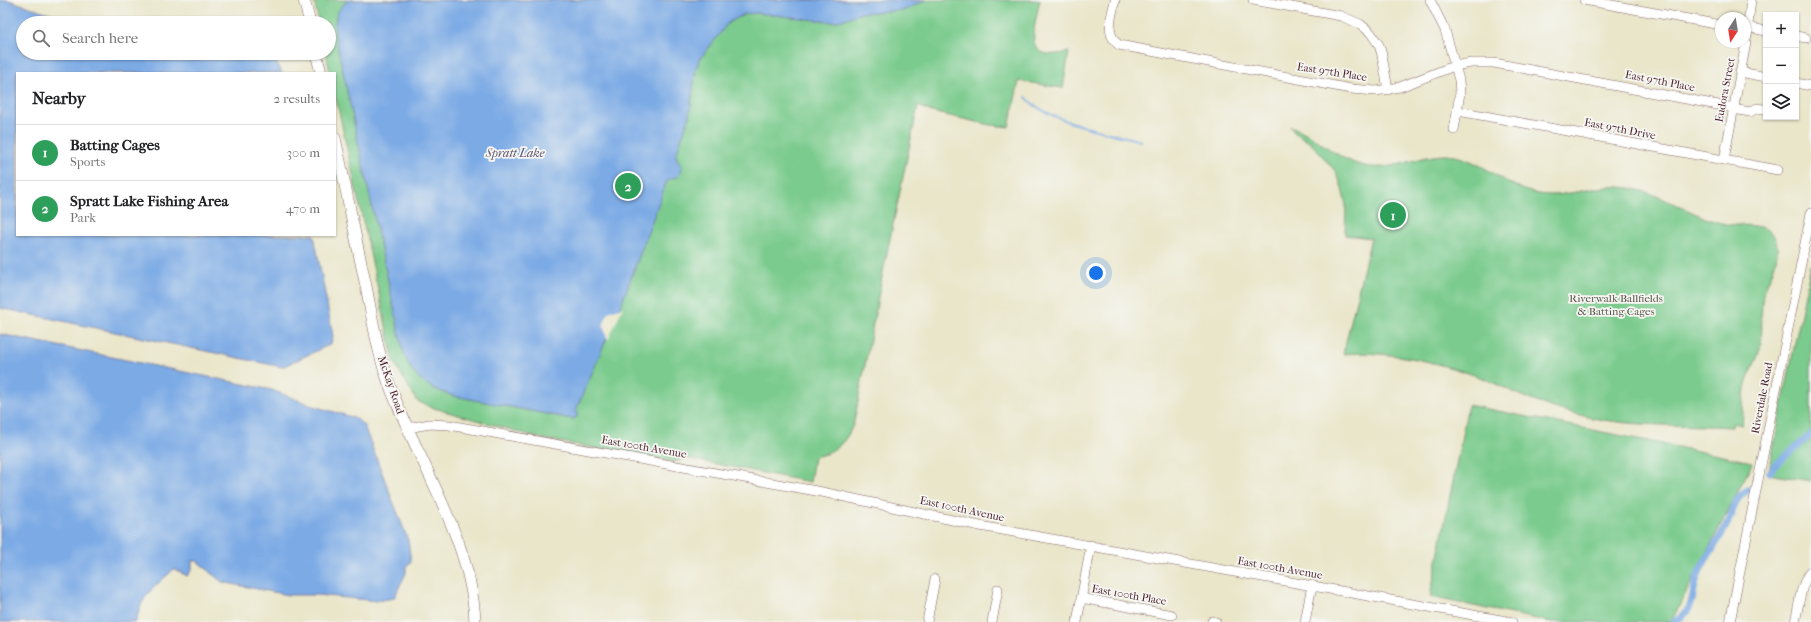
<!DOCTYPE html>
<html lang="en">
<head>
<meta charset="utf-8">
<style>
  :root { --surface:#fff; --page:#f2f2f2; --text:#202124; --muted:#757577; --line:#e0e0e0; --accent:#b5179e }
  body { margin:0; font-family:"IM FELL French Canon",serif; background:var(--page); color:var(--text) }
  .controls { position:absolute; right:12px; top:12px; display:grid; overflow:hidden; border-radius:0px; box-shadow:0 1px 3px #0004 }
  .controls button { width:36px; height:36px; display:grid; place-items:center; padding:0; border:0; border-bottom:1px solid var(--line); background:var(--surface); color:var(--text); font:20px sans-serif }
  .compass { position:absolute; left:1715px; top:12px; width:36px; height:36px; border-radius:50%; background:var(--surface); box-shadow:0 1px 3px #0004; rotate:192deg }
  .you { position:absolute; left:1096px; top:273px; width:14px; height:14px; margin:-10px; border:3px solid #fff; border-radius:50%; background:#1a73e8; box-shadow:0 0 0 6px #1a73e833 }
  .badge { display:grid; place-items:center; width:26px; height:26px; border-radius:50%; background:var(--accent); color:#fff; font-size:13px; font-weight:700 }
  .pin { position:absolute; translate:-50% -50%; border:2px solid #fff; box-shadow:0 1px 4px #0006 }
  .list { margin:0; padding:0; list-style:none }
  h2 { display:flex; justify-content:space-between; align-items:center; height:52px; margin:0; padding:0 16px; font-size:17px }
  h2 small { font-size:13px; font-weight:400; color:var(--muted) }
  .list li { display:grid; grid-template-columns:26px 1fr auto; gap:12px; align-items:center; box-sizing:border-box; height:56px; padding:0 16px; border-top:1px solid var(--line) }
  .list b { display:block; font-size:15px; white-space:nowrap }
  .list p { margin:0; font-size:13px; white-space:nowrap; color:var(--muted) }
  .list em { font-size:13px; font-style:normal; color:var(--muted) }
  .icon { flex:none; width:22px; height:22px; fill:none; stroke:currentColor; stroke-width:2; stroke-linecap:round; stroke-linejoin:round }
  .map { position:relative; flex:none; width:1811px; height:622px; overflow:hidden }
  .search { position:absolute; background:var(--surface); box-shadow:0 1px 3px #0004; left:16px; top:16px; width:320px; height:44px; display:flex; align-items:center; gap:10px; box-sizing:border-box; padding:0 14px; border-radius:22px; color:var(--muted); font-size:15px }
  .panel { position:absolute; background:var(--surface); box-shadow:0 1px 3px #0004; left:16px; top:72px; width:320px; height:164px; border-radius:0px }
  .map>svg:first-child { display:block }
</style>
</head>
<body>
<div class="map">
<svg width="1811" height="622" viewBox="0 0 1811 622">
  <rect width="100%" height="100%" fill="#f6f6f2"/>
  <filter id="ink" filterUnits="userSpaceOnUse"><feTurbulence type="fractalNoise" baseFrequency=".025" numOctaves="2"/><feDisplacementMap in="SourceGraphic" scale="8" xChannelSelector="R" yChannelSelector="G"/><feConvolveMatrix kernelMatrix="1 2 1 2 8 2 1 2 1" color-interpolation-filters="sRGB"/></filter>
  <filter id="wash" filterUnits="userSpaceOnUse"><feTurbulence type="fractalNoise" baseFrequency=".012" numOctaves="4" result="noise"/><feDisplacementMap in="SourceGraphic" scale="16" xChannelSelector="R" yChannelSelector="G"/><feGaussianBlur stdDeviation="0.9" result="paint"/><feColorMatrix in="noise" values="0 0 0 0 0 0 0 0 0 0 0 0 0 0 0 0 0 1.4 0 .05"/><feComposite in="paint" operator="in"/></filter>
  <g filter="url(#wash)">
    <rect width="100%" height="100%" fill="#eae6ca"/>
    <g fill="#7acb8d" stroke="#62755c">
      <path d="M314,0H1040C1034,31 1021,63 1069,52L1063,88L1019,81L1009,127L990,125L932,112L918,106L884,267L854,422C847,442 835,453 814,457L810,482L685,458L674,462L543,439L430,407L417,401L394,362L335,94V73H330L326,53H329V23H319Z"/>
      <path d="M1290,126C1318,135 1335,160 1365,166C1394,172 1417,155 1446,155C1477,156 1501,183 1530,192C1557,200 1581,189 1608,187C1644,185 1667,202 1699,215C1707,219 1716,222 1726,224C1741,227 1771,221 1776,241C1781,261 1768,277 1763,296C1760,311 1763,327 1761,342C1760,357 1751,368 1747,382C1742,397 1744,410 1742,425L1733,423L1732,427C1680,424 1627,428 1576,414C1558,410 1541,404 1524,397C1508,390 1493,382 1477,376C1436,362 1387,350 1343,354L1371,238L1345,235L1346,205L1341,185L1336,172L1312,144L1294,132Z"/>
      <polygon points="1811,265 1811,481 1768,474"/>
      <polygon points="1468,405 1753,462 1671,622 1551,622 1430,597"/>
    </g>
    <g fill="#7baae5" stroke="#626488">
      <polygon points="0,0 8,0 80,23 23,23 23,53 265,53 273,56 282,73 17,73 17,235 314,235 333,336 331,344 282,367 0,308"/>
      <path d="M348,0H926L905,10L861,13L842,20L833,22L757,13L745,14L728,23L700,59L696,68L689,117L676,155L678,161L682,166L678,177L672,178L667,181L621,305L576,410L578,413L577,417L572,419L454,396C426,388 409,376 402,346L335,35C334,19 336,10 348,0Z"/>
      <path d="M0,334L272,390L313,406L356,418L364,426L408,540L411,561L406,567V573L394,598L377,601L317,595H288L222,582L197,561H192V570L187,576L174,569C155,587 141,594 136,622H0Z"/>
    </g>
    <polygon fill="#eae6ca" points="623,307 608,340 603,326 608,312"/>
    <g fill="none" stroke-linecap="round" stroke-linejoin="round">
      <path stroke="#7baae5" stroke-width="2" d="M1026,97C1044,121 1112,133 1141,141"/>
      <g stroke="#7baae5" stroke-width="7">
        <polyline points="1770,472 1775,465 1811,435"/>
        <path d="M1674,622C1699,608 1689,592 1700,570C1709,552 1723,536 1730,517C1733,510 1735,501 1741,495C1743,493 1746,491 1748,490"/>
      </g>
    </g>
  </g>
  <g filter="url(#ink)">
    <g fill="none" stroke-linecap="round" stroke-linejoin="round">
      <defs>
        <g id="minor">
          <path d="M1115,0C1112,16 1104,34 1119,45L1351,89L1376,91L1400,87L1454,66L1471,63H1494L1734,108"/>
          <polyline points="1253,0 1341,16 1360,24 1370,32 1379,45 1382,55 1388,90"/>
          <polyline points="1430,0 1445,30 1459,80 1460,93 1454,130"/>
          <polyline points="1584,0 1721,25"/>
          <polyline points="1747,27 1766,31"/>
          <polyline points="1796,36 1806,38"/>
          <polyline points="1740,72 1766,77"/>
          <polyline points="1796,83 1811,86"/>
          <polyline points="1733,109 1750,112 1757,108 1763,109"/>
          <polyline points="1458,111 1778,170"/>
          <polyline points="1724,160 1745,48 1751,0"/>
          <polyline points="407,428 430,424 449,425 822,492 980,526 1512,622"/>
          <polyline points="1081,598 1172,615"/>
          <polyline points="1212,621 1216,622"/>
          <polyline points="927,622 935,579"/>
          <polyline points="992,622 998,589"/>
          <polyline points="1077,622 1091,545"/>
          <polyline points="1305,622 1312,585"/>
          <polyline points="1730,622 1811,213"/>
          <path d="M1795,622C1799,606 1800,584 1811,571"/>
        </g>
        <g id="major">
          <polyline points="304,0 310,23"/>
          <polyline points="316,53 321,73"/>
          <path d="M335,138C346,187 355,237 366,286C372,316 376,346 386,375C413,455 472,537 475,622"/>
        </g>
      </defs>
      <use href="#minor" stroke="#826563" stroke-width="10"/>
      <use href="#major" stroke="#826563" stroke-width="12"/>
      <use href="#minor" stroke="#fff" stroke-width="9"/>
      <use href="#major" stroke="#fff" stroke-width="11"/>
    </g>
  </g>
  <g text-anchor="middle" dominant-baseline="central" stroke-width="3.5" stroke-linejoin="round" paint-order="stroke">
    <g font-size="11" fill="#4a1f2b" stroke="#f6f6f2">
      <text transform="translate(1332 72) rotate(9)">East 97th Place</text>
      <text transform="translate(1660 81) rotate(11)">East 97th Place</text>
      <text transform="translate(1725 90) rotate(-79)">Eudora Street</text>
      <text transform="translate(1620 129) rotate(11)">East 97th Drive</text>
      <text transform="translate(391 385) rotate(71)">McKay Road</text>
      <text transform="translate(1762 398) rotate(-79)">Riverdale Road</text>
      <text transform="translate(644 447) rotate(10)">East 100th Avenue</text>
      <text transform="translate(962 509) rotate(12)">East 100th Avenue</text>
      <text transform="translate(1280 568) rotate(10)">East 100th Avenue</text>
      <text transform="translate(1129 595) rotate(10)">East 100th Place</text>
    </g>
    <g font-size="11" fill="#585348" stroke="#f6f6f2">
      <text x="1616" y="298">Riverwalk Ballfields<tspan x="1616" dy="13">&amp; Batting Cages</tspan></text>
    </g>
    <g font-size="12" font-style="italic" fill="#5b506c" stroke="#f6f6f2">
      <text x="515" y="153">Spratt Lake</text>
    </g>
  </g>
</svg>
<div class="controls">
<button>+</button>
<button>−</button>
<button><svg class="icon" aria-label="layers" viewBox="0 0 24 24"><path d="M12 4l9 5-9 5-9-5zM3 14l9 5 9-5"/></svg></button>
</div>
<svg class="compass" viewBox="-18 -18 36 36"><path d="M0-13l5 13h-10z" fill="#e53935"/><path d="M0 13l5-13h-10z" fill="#757577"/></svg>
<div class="you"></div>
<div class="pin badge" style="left:1393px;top:215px;background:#2e9e5b">1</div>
<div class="pin badge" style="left:628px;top:186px;background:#2e9e5b">2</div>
<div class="search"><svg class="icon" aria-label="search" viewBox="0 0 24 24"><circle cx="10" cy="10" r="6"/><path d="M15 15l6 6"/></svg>Search here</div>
<section class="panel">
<h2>Nearby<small>2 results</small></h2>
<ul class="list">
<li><span class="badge" style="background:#2e9e5b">1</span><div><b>Batting Cages</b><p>Sports</p></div><em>300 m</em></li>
<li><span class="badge" style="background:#2e9e5b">2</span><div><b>Spratt Lake Fishing Area</b><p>Park</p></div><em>470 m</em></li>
</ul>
</section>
</div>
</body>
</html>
